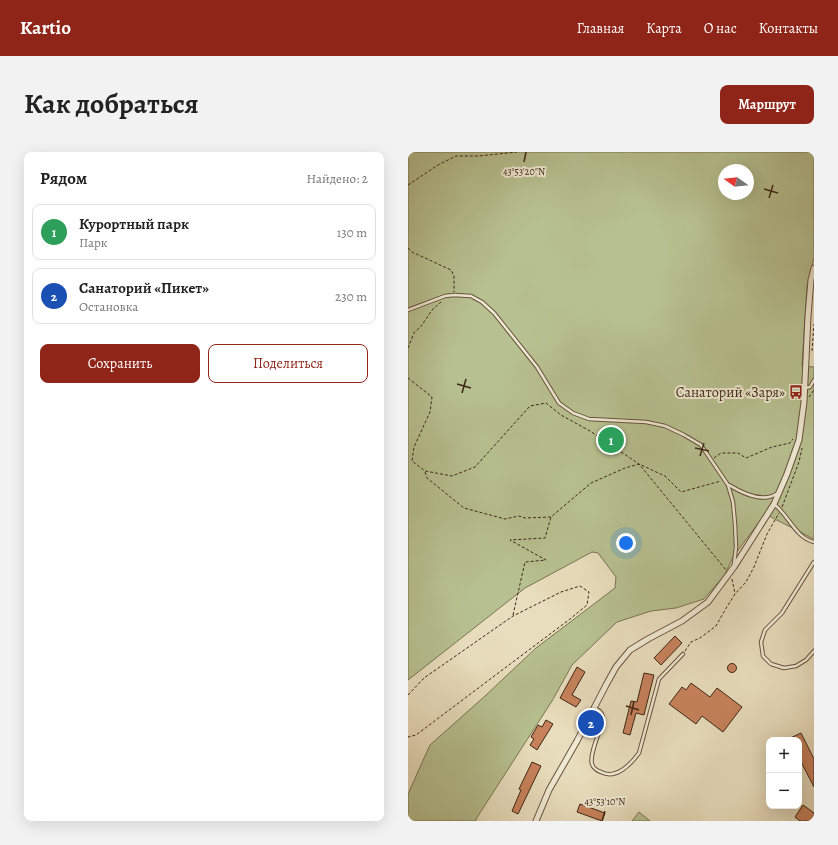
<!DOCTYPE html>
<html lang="ru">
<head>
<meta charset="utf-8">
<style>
  :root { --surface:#fff; --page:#f2f2f2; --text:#222; --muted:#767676; --line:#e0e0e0; --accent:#8f2418 }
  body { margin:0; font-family:Alegreya,serif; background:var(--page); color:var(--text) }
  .controls { position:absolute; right:12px; bottom:12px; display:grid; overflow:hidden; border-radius:8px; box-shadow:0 4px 16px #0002 }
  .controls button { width:36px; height:36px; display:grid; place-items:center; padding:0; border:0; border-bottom:1px solid var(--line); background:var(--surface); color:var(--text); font:20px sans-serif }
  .compass { position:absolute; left:310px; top:12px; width:36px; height:36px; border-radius:50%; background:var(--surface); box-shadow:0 4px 16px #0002; rotate:285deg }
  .you { position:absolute; left:218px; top:391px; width:14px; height:14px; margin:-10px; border:3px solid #fff; border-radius:50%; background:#1a73e8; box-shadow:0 0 0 6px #1a73e833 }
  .badge { display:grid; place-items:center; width:26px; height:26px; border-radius:50%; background:var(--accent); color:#fff; font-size:13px; font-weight:700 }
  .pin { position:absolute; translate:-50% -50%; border:2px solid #fff; box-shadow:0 1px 4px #0006 }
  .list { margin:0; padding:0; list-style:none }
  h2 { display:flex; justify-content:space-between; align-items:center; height:52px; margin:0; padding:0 16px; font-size:17px }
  h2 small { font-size:13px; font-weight:400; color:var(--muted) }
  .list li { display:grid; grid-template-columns:26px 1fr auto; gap:12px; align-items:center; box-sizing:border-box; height:56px; margin:0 8px 8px; padding:0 8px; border:1px solid var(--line); border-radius:8px }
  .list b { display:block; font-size:15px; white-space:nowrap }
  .list p { margin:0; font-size:13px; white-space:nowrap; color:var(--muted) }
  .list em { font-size:13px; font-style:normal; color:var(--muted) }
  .actions { display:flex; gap:8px; padding:12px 16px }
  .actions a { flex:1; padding:9px 0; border:1px solid var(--accent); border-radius:8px; text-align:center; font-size:14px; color:var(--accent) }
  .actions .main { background:var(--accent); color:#fff }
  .map { position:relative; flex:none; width:406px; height:669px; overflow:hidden; border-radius:8px }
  header { display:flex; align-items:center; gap:24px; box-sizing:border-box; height:56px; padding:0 20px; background:var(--accent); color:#fff }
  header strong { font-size:19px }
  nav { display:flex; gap:22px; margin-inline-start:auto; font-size:14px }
  .intro { display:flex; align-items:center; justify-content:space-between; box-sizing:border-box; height:96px; padding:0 24px }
  h1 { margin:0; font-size:28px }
  .button { padding:10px 18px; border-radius:8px; background:var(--accent); color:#fff; font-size:14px; font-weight:700 }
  main { display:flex; gap:24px; padding:0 24px }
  aside { flex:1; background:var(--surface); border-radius:8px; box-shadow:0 4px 16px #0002 }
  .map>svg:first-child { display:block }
</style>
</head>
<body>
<header>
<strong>Kartio</strong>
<nav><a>Главная</a><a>Карта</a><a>О нас</a><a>Контакты</a></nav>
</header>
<div class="intro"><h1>Как добраться</h1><a class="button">Маршрут</a></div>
<main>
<aside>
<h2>Рядом<small>Найдено: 2</small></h2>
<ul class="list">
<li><span class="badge" style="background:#2e9e5b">1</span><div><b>Курортный парк</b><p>Парк</p></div><em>130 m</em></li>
<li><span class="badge" style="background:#1a4fb4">2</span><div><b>Санаторий «Пикет»</b><p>Остановка</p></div><em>230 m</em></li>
</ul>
<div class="actions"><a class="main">Сохранить</a><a>Поделиться</a></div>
</aside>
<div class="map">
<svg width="406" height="669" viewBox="0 0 406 669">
  <rect width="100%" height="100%" fill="#e8ddbd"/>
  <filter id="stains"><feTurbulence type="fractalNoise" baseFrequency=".005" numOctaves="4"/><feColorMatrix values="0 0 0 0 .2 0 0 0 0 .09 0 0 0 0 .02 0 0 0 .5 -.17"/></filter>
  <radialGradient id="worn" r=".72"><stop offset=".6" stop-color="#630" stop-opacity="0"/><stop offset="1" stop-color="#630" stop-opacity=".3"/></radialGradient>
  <g fill="#b7c090" stroke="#7a7452" fill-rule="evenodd">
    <path d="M0,0H406V106L399,135L394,214L406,215V387L357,362L325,405L316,424L296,447L268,456L243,459L209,470L164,513L144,549L68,667V669H0V642L22,593L77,544L128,496L207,436L208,425L190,401L184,400L117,436L0,528ZM316,18H340V42H316Z"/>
    <polygon points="231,660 242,669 224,669"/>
  </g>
  <g fill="#c7825c" stroke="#3d2715">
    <polygon points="267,484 274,491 253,513 246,506"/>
    <circle cx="324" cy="516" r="4.5"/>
    <polygon points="169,515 177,520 164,543 173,548 168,555 152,546"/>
    <polygon points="236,521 246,523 236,563 228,561 222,583 215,581 223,549 229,550"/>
    <polygon points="283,531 302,545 309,536 334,555 315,580 294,564 288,572 261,552 274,535 278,538"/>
    <polygon points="138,568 145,572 129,598 122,593 126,587 123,585 130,573 134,575"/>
    <polygon points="393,581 406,607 406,635 391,606 391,588 378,588"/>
    <polygon points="124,610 133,614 110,662 104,659 113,638 111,637"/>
    <polygon points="172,652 197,661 194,669 169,660"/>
    <polygon points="395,653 406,661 406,669 392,669 387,665"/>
  </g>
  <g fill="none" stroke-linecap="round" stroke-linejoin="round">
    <defs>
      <g id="service">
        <polyline points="0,158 37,144 46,143 63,144 74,150 86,161 129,215 151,251 165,261 181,267 238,270 257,274 276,283 293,293 320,333 325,350 327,372 328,395 326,412"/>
        <polyline points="397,236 402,235 406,228"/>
        <path d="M321,333C334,341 355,352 370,341"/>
        <path d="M367,353C381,364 387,385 406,390"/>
        <polyline points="406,410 374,461 357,478 353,490 355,504 363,512 376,516 388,514 398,508 406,499"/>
        <path d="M187,556C193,559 195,562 195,569C192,579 181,603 184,612C185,616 190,619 193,620C208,628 223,612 231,601L251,527L275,502"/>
      </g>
      <polyline id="minor" points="128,669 141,638 169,589 198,533 208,515 222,498 240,487 274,469 300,450 326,415 366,352 379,322 391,288 396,250 400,164 403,128 406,116"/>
    </defs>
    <use href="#service" stroke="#68543f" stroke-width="4.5"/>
    <use href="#minor" stroke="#68543f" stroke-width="7"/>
    <g stroke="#3d2715" stroke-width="1" stroke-dasharray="3 2" stroke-linecap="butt">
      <polyline points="0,33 30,13 48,4 70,4 109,0"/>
      <polyline points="0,96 4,100 43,118 46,124 46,140"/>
      <polyline points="0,196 6,181 14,173 24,158 33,150"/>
      <polyline points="404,199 406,172"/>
      <polyline points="0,226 24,245 22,260 6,295 4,309 17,319 44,324 67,315 122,254 138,251 153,263 182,279 231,312 318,418"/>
      <polyline points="401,245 406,238"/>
      <polyline points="306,306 313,301 330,301 338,306 364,295 382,291 385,287"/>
      <polyline points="17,320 19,326 56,356 97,367 111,364 117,366 143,365 183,331 217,316 231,312 257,324 273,340 313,329"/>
      <polyline points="374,355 391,310 394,296"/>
      <polyline points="324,427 327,442"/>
      <polyline points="105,463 117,410 138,408 102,388 137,386 143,365"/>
      <polyline points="277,499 283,490 292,486 308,474 317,458 327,442 338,430 346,415 359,382 371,361"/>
      <polyline points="0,543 16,526 105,464 153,440 172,434 181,440 179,453 162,467 8,583 0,585"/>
    </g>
    <use href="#service" stroke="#f0e9d4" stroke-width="2.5"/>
    <use href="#minor" stroke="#f0e9d4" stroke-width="5"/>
  </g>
  <path fill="none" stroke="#3d2715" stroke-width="1.5" d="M116,10L118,0M356,37L370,41M361,46L365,33M49,232L63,236M54,241L58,227M287,296L301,299M292,304L296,291M218,554L231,558M223,563L226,549M194,669L197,659"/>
  <defs>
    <symbol id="bus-bare" viewBox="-9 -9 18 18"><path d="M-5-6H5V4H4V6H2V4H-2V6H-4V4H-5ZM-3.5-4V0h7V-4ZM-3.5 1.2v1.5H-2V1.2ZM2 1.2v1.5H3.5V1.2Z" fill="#8f2418" stroke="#f0e9d4" stroke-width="2.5" paint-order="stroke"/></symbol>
  </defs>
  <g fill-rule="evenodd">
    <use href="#bus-bare" x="378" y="230" width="20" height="20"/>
  </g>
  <g text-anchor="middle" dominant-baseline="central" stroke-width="4" stroke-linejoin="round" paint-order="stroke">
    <g font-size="14" fill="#3d2715" stroke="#f0e9d4" text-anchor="end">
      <text x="377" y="240">Санаторий «Заря»</text>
    </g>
  </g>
  <g font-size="10" text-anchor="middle" fill="#3d2715" stroke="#f0e9d4" stroke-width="4" stroke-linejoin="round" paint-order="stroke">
    <text x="116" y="23">43°53'20"N</text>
    <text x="197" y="653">43°53'10"N</text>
  </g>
  <rect width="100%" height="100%" filter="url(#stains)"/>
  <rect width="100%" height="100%" fill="url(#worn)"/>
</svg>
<div class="controls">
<button>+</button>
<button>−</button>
</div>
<svg class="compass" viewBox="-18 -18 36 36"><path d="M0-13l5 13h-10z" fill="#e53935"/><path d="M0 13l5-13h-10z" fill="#767676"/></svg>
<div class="you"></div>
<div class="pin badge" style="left:203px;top:288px;background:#2e9e5b">1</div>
<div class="pin badge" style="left:183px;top:571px;background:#1a4fb4">2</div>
</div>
</main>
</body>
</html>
